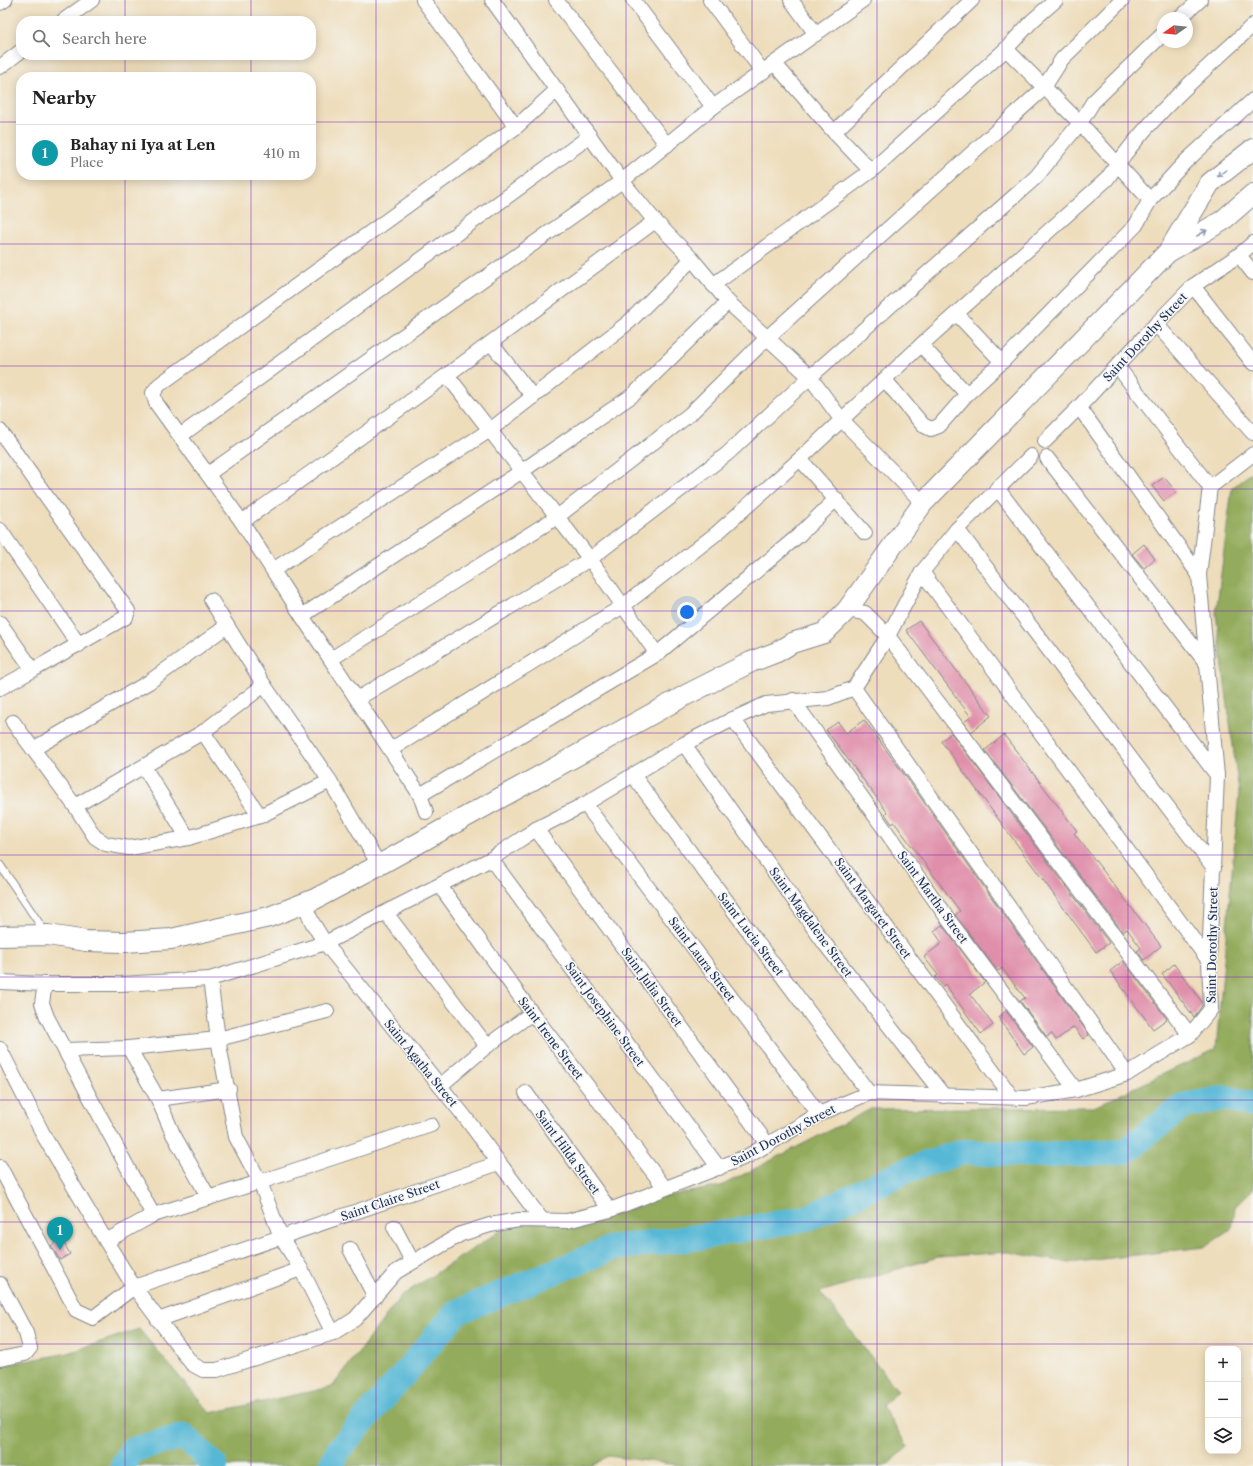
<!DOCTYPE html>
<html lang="en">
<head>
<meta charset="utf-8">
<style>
  :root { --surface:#fff; --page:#f2f2f2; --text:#222; --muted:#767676; --line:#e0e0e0; --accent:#1a73e8 }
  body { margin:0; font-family:"Libre Caslon Text",serif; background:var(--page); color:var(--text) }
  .controls { position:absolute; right:12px; bottom:12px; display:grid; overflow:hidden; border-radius:8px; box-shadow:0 2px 10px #0003 }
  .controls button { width:36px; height:36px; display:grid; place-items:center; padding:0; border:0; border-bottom:1px solid var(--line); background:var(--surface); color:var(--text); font:20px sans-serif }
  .compass { position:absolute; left:1157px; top:12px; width:36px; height:36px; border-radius:50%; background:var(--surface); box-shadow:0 2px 10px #0003; rotate:256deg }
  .you { position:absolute; left:687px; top:612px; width:14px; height:14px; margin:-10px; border:3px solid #fff; border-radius:50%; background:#1a73e8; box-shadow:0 0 0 6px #1a73e833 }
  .badge { display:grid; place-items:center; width:26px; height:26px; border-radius:50%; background:var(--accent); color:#fff; font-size:13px; font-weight:700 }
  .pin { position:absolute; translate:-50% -33px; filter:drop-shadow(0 1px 2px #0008) }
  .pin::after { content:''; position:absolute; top:21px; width:14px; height:12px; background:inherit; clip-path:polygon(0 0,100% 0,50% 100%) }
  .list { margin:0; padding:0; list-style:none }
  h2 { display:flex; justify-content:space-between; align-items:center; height:52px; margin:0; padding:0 16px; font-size:17px }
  h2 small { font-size:13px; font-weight:400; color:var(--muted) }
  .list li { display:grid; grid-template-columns:26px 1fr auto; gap:12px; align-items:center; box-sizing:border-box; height:56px; padding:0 16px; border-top:1px solid var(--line) }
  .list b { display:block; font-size:15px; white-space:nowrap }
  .list p { margin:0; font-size:13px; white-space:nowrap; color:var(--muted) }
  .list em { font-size:13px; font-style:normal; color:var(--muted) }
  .icon { flex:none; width:22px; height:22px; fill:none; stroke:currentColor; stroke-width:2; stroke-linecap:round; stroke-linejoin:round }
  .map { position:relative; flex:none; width:1253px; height:1466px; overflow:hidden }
  .search { position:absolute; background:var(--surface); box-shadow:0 2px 10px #0003; left:16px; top:16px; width:300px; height:44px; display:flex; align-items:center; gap:10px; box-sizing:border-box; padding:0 14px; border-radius:16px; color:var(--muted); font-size:15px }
  .panel { position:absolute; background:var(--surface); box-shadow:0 2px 10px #0003; left:16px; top:72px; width:300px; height:108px; border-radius:16px }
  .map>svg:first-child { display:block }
</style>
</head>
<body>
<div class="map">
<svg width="1253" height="1466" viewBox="0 0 1253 1466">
  <rect width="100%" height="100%" fill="#f6f6f2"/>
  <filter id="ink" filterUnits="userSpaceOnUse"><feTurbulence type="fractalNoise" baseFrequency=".025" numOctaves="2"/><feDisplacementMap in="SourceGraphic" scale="8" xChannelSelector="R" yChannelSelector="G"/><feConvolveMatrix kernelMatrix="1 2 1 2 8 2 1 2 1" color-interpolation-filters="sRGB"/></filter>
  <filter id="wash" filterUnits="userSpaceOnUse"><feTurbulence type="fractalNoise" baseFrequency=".012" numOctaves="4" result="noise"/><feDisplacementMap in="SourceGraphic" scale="16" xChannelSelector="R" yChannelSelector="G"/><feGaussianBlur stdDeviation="0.9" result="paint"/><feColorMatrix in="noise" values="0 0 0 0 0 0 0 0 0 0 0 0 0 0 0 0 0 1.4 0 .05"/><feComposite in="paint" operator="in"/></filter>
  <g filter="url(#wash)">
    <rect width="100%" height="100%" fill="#edb"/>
    <polygon fill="#93ab5c" stroke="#576d5d" points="1253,471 1253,1189 1235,1207 1232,1229 1204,1247 1069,1263 1008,1252 938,1257 820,1292 898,1391 882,1406 908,1447 886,1466 687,1466 608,1456 592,1466 0,1466 0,1366 68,1353 139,1329 210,1413 332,1387 401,1296 508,1226 721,1186 871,1109 1094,1107 1216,1049 1239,793 1216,613 1232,488"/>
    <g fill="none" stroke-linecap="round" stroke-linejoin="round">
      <g stroke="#57b8d5" stroke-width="26">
        <polyline points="123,1466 132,1450 184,1436 215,1466"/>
        <polyline points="331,1466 338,1451 457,1312 612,1248 707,1236 808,1218 905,1171 962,1152 1049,1155 1126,1151 1183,1106 1226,1098 1253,1105"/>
      </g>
    </g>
    <g id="blocks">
      <g fill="#e08faa">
        <polygon points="1164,477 1176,492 1164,501 1152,486"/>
        <polygon points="1144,544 1155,559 1144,568 1132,554"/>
        <polygon points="919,621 991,716 971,732 964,722 971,717 906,630"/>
        <polygon points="864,720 906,777 1089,1035 1083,1039 1074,1027 1056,1040 1051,1033 1047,1037 1020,1001 1025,998 1002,968 998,971 955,915 960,911 894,822 892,824 885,814 887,812 874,794 826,730 838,722 846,733"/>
        <polygon points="951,733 1109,943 1096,952 941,741"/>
        <polygon points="1004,735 1077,831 1074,833 1161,946 1144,960 1137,951 1141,948 1127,929 1123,932 985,750"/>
        <polygon points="942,925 985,982 970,994 993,1025 981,1034 945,984 943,986 935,977 938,975 924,957 942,943 934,931"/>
        <polygon points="1123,961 1167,1019 1153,1029 1110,971"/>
        <polygon points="1174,964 1202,1002 1202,1006 1194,1017 1162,974"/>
        <polygon points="1006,1011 1033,1047 1024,1054 998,1017"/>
        <polygon points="61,1238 70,1254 60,1260 51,1246"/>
      </g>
    </g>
  </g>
  <g filter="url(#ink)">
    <use href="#blocks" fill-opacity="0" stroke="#84868c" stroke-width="1"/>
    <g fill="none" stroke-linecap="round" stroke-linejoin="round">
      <defs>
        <polyline id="lane" points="0,865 45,932"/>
        <g id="street">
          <polyline points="423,0 516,127"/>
          <polyline points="492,0 622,181 655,221 692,259 728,302 810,377 841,419 923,503"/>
          <polyline points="556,0 667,145"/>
          <polyline points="633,0 713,107"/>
          <polyline points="710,0 763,72"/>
          <polyline points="791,0 816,34"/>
          <polyline points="0,3 5,0"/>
          <polyline points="1180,18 1200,0"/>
          <polyline points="63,21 92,0"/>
          <polyline points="1006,49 1080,123 1150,200"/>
          <polyline points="775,64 834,132 871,171"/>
          <polyline points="0,67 21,51"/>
          <polyline points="834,132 972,0"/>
          <polyline points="1239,255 1253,273"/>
          <polyline points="713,285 871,171 1006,49 1032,21 1056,0"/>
          <polyline points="1193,286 1253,363"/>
          <polyline points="957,314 1002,362"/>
          <polyline points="1156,324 1253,433"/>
          <polyline points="491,343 533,397"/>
          <polyline points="921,345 967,394"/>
          <polyline points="1118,367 1210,487"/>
          <polyline points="447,375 590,559 657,654"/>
          <polyline points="885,380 923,425 931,429 939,426 967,394 1002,362 1136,225 1150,200 1185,162 1253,100"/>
          <polyline points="1079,407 1199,575"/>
          <polyline points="0,431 128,611 126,617 33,670 0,623"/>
          <polyline points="180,436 590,136"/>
          <polyline points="1045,441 1079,407 1156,324 1193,286 1239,255 1253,243"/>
          <polyline points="1047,458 1207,664"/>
          <polyline points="800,459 865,533"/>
          <polyline points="208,474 622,181 713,107 863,0"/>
          <polyline points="997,488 1217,775"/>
          <polyline points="242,522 447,375 655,221"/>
          <polyline points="957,529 1214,868"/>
          <polyline points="0,530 79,645"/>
          <polyline points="273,570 490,430 629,322 692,259"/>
          <polyline points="922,572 1209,961"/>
          <polyline points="211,600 264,685 330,781 379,865"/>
          <polyline points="847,610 865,613 888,636 1190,1035"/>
          <polyline points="302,616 522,471 633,395 728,302"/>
          <polyline points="331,659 557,517 690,414 768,337 1043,89 1062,59 1122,0"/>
          <polyline points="0,688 33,670"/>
          <polyline points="854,688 1127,1074"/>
          <polyline points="357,699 590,559 727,454 810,377 1036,177 1080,123 1093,102 1163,34"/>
          <polyline points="793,700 948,919 1076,1090"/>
          <polyline points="733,719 1012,1097"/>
          <polyline points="13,722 75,806 95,837 106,844 129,848 188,838 260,816 330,781"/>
          <polyline points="203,732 260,816"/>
          <polyline points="684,744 825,944 944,1096"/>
          <polyline points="33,749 149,682 227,626"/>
          <path d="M390,750L623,606L717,533L800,459L921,345L1107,179C1146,119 1201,74 1253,25"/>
          <polyline points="144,767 188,838"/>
          <polyline points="633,775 869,1093"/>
          <polyline points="420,795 657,654 798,536 836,499"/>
          <polyline points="585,804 819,1114"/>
          <polyline points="75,806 203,732 264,685"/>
          <polyline points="426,812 420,795 302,616 242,522 156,403 153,393 159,385 516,127 557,90"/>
          <polyline points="536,829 768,1145"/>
          <polyline points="491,859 719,1168"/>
          <polyline points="440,886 532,1013 665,1188"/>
          <polyline points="304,903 312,922 325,943 465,1117 542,1220"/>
          <polyline points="386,913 487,1046"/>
          <polyline points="210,979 218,1039 236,1137 260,1182 281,1237 301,1269 333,1333"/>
          <polyline points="0,982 45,984 120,984 210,979 325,943 491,859 536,829 585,804 684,744 733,719 766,704 828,698 854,688 888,636 922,572 957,529 1031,456"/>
          <polyline points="45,984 42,1003 47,1017 153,1215"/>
          <polyline points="129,1048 158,1099 173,1134 209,1198"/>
          <polyline points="0,1049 45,1138 106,1241 134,1287 192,1364 203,1370 217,1370 333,1333 355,1319 396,1272 461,1234 490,1225 519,1220 567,1221 610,1210 748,1156 819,1114 869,1093 1026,1098 1076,1090 1127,1074 1190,1035 1211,1009 1209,961 1217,776 1199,575 1210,487 1253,454"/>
          <polyline points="65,1050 129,1048 218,1039 327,1011"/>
          <polyline points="440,1086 487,1046 532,1013"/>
          <polyline points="526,1093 610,1210"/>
          <polyline points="158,1099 229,1089"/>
          <polyline points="0,1167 76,1310 93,1318 134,1287 499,1163"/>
          <polyline points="394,1227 412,1261"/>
          <polyline points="106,1241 153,1215 260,1182 431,1125"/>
          <polyline points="350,1249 375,1297"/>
          <polyline points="0,1284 26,1333 30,1348 25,1354 0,1359"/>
          <polyline points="158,1320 301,1269"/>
        </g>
        <g id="secondary">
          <polyline points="1170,251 1222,221 1253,194"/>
          <polyline points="0,936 48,935 86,941 124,942 171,939 269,917 315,899 379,865 686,695 751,662 777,652 792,643 824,633 847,610 923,503 1168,252 1210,183 1253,149"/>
        </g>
      </defs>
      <use href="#lane" stroke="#84868c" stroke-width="9"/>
      <use href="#street" stroke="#84868c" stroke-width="16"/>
      <use href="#secondary" stroke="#84868c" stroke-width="22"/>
      <use href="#lane" stroke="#fff" stroke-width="7"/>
      <use href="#street" stroke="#fff" stroke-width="14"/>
      <use href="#secondary" stroke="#fff" stroke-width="20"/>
    </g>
    <defs><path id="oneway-shaft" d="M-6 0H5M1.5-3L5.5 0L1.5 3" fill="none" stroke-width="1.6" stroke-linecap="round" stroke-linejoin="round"/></defs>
    <g stroke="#8d97ae">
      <use href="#oneway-shaft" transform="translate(1222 173) rotate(142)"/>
      <use href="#oneway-shaft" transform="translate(1202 233) rotate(-30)"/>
    </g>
  </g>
  <path fill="none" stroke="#7b2cbf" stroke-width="1" stroke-opacity="0.55" d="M125,0V21M251,0V21M376,0V1466M501,0V1466M626,0V1466M752,0V1466M877,0V1466M1002,0V1466M1128,0V1466M125,55V77M251,55V77M0,122H21M311,122H1253M125,175V1466M251,175V1466M0,244H1253M0,366H1253M0,489H1253M0,611H1253M0,733H1253M0,855H1253M0,977H1253M0,1100H1253M0,1222H1253M0,1344H1253"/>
  <g text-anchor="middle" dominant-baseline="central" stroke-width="3" stroke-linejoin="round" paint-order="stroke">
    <g font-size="12" fill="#1b2f5e" stroke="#f6f6f2">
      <text transform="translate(1145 337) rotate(-47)">Saint Dorothy Street</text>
      <text transform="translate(933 897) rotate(54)">Saint Martha Street</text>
      <text transform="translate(873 908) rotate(54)">Saint Margaret Street</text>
      <text transform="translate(811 922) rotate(54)">Saint Magdalene Street</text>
      <text transform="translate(751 934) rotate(53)">Saint Lucia Street</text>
      <text transform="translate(1212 945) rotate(-89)">Saint Dorothy Street</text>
      <text transform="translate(702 959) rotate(53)">Saint Laura Street</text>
      <text transform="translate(652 987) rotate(54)">Saint Julia Street</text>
      <text transform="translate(605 1014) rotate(54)">Saint Josephine Street</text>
      <text transform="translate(551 1038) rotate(53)">Saint Irene Street</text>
      <text transform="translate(421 1063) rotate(51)">Saint Agatha Street</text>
      <text transform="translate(783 1135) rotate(-28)">Saint Dorothy Street</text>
      <text transform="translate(568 1152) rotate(54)">Saint Hilda Street</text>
      <text transform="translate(390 1200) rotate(-19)">Saint Claire Street</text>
    </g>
  </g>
</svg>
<div class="controls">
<button>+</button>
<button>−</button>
<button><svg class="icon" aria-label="layers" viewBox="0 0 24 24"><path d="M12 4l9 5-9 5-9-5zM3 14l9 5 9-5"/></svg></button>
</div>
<svg class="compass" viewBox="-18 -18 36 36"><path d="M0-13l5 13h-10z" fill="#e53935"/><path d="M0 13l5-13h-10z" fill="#767676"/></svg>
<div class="you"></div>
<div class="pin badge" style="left:60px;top:1250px;background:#0f9aa8">1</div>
<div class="search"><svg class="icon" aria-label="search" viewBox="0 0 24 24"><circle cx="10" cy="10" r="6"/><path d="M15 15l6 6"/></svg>Search here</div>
<section class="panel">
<h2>Nearby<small></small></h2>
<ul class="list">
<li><span class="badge" style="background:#0f9aa8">1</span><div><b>Bahay ni Iya at Len</b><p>Place</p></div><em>410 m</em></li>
</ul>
</section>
</div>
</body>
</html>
